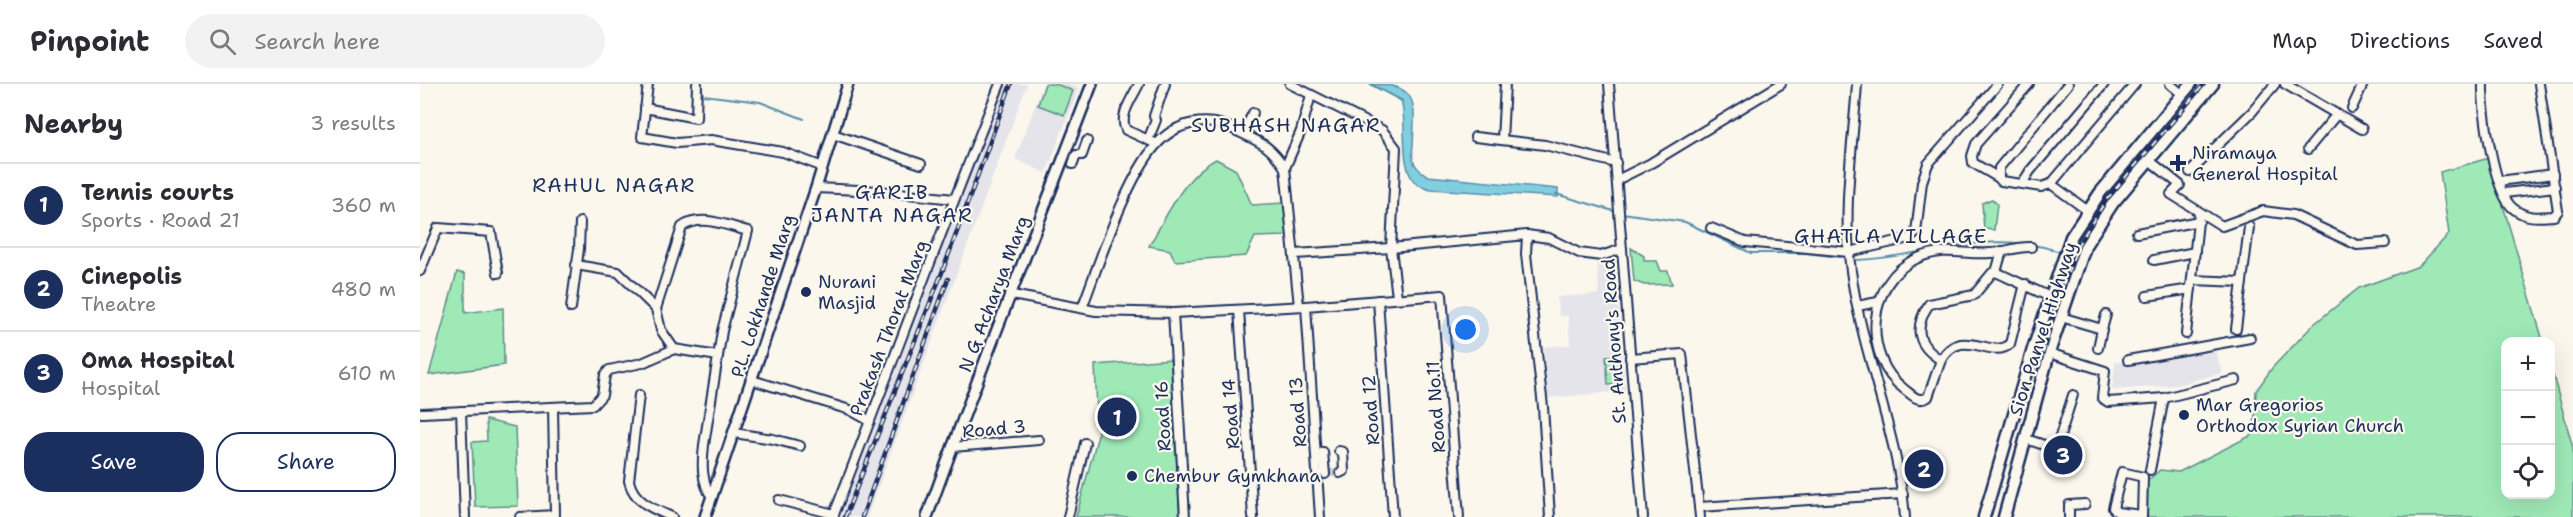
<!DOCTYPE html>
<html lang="en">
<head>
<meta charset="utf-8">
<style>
  :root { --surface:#fff; --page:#f2f2f3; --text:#2b2b33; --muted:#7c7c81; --line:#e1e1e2; --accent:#1b2f5e }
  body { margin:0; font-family:"Shantell Sans",sans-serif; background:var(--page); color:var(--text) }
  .controls { position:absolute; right:18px; bottom:18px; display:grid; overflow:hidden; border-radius:12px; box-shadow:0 6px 24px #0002 }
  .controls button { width:54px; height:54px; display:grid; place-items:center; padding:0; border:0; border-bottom:2px solid var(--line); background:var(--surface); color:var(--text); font:30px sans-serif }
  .you { position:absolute; left:1046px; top:246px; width:21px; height:21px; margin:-15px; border:4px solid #fff; border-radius:50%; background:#1a73e8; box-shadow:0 0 0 9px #1a73e833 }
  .badge { display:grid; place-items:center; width:39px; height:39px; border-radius:50%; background:var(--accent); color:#fff; font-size:20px; font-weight:700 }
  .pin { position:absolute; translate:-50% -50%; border:3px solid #fff; box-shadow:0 2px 6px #0006 }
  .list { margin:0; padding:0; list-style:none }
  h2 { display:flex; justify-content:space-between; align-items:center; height:78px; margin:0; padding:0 24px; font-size:26px }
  h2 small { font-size:20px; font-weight:400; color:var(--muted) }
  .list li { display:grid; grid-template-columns:39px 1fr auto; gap:18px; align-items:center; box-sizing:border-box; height:84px; padding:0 24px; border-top:2px solid var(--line) }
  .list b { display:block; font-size:22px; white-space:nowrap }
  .list p { margin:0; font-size:20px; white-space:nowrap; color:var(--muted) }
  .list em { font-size:20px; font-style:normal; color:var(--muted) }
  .actions { display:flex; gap:12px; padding:18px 24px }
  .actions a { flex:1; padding:14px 0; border:2px solid var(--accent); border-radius:24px; text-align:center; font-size:21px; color:var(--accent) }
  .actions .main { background:var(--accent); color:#fff }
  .icon { flex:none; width:33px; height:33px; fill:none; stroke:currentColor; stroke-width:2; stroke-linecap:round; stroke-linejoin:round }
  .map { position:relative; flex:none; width:2153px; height:433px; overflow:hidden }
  header { display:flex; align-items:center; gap:36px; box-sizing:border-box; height:84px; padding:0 30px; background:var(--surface); border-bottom:2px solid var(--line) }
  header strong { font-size:28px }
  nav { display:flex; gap:33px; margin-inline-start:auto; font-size:21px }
  .search { width:420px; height:54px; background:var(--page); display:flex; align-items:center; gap:15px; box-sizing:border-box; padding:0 21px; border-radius:33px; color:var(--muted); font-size:22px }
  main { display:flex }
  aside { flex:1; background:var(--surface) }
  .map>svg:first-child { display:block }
</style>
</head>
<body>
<header>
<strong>Pinpoint</strong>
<div class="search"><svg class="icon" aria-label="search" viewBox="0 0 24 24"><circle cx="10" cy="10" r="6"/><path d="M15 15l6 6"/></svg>Search here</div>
<nav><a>Map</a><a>Directions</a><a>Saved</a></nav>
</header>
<main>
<aside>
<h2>Nearby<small>3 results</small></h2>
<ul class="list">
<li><span class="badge">1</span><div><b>Tennis courts</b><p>Sports · Road 21</p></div><em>360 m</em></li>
<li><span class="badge">2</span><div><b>Cinepolis</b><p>Theatre</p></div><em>480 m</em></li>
<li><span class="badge">3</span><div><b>Oma Hospital</b><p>Hospital</p></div><em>610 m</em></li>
</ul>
<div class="actions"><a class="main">Save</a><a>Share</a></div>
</aside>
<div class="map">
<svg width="2153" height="433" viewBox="0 0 2153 433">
  <rect width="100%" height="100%" fill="#fbf7ec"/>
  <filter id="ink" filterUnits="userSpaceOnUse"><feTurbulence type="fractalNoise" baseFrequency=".0167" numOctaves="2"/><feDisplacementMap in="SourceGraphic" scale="12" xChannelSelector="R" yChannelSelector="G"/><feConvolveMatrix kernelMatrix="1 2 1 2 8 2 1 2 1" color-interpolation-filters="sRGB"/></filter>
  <g filter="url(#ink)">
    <g fill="#e6e4eb">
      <polygon points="584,0 607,0 447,433 417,433 480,276"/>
      <polygon points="623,0 647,0 659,4 626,89 595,75"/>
      <polygon points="1195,177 1205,307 1128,314 1124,263 1150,261 1148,232 1139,232 1137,213 1179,210 1177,179"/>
      <polygon points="1794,262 1802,289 1757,301 1692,306 1695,278 1752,275"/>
    </g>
    <g fill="#9fe9b7" stroke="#5d8c8a" stroke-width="1.5">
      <polygon points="625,0 636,0 653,7 644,31 618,21"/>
      <polygon points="2069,74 2123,257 2086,258 2086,410 2130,410 2131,284 2153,364 2153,433 1726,433 1726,398 1740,386 1759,388 1834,350 1836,307 1852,284 1894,240 1939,204 1999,182 2029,150 2020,88"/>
      <path d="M796,75L816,86L832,121L865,119L867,152L835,153L826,172L755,177L750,166L729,162C747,132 764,91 796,75Z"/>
      <polygon points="1572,115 1577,120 1574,146 1564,145 1562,119"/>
      <polygon points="1211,164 1224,172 1224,177 1237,177 1241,187 1248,187 1252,200 1224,201 1214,197"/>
      <polygon points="37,188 45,190 45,229 83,224 84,281 9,291"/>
      <polygon points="1199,271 1201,300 1188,301 1186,272"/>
      <polygon points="751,275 760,433 656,433 678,351 675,281"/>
      <polygon points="66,336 95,343 98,422 55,423 52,358 67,357"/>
    </g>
    <path fill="#81cedf" stroke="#588eab" stroke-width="1.5" d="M950,0C1000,0 995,20 993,61C992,68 992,78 997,83C999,87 1005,89 1008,92L1138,105V113L1011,105C1007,104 1001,102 997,100C978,85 988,39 981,16Z"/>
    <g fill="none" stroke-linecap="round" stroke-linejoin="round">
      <g stroke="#588eab" stroke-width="2">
        <polyline points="281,0 283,11 340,18 384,35"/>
        <polyline points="950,0 982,17"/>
        <polyline points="1136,110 1197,128"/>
        <polyline points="1202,129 1265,138 1331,169 1386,169 1420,173"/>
        <path d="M1437,176C1505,173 1568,144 1637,167"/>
      </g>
      <polyline stroke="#cecfd0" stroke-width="8" stroke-dasharray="8 4" stroke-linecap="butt" points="906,389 920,389"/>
      <defs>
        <g id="minor">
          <polyline points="228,0 222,53 257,59 291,56 363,68 403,83"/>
          <path d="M719,0C713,13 698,32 706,46L737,60"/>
          <polyline points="870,0 962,46 976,64 971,164 977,213"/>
          <polyline points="1189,0 1223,433"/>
          <path d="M1437,0C1433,61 1422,126 1431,187C1442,271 1478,349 1485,433"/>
          <polyline points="1684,0 1610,87 1602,100 1621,103 1631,100 1715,0"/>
          <polyline points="1750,0 1762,10"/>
          <polyline points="1865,0 1942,45"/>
          <path d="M2063,0C2062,25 2074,111 2094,125C2107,135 2119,133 2134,132L2138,127L2119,0"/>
          <polyline points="225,24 276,34 277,0"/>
          <polyline points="1932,24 1943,0"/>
          <polyline points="823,49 833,29"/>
          <polyline points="413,50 501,80"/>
          <polyline points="1055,53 1125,61 1196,79"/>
          <polyline points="728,56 736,36 734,32 745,0"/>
          <polyline points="1082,56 1085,0"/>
          <polyline points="1888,65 1917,30"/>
          <polyline points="1729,76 1760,101 1751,110 1802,142 1843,127 1873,131 1937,161 1965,159"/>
          <polyline points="653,80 656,71 662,71 667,57"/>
          <polyline points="865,84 881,47 891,11"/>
          <polyline points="1770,88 1832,28 1855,0"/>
          <polyline points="1579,94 1553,79 1552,72 1556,60 1609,0"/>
          <polyline points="1197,96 1231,79 1361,0"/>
          <polyline points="2079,97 2133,90"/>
          <polyline points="1602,100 1581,97 1579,94 1579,84 1648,0"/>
          <polyline points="1631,100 1668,127"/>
          <polyline points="396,104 460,107 534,115"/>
          <polyline points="2085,109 2135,103"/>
          <polyline points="1291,144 1325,158 1429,168 1490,154 1496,149 1502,98 1508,80 1578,0"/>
          <polyline points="1717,149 1779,137"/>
          <polyline points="1107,151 1106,170 1123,323 1130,433"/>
          <path d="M1611,163C1596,162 1584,169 1570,169C1542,171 1527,162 1498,174C1446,196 1442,274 1484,305C1492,311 1498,319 1508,313L1521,276C1496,261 1494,243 1509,220L1554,211L1572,189L1576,188L1630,213"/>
          <polyline points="875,170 971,164 1107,151 1129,154 1159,169 1181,172 1202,165"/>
          <polyline points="1734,176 1775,168"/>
          <polyline points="156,181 198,188 236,225"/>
          <polyline points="0,187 18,144 71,148 78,189"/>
          <polyline points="1576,188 1582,167"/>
          <polyline points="1772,196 1822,198"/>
          <polyline points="592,211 676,227 753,229 886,222 1022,211 1039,433"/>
          <polyline points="1727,212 1771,205"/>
          <polyline points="958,216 973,433"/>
          <polyline points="886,222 900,433"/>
          <polyline points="1437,222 1458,218"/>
          <polyline points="151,224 159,165 160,138"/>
          <path d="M662,224C680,177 705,97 736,61C757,37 788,32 815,46C840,58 850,61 865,84L879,222"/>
          <polyline points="819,226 833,433"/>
          <polyline points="753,229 765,433"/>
          <polyline points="1641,233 1682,245 1678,264"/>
          <polyline points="1682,245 1686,231"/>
          <polyline points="1816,245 1829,143"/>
          <polyline points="1766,250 1779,128"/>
          <path d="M254,265L241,246L236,225L262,143C281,129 308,142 328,147L302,247L284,361C282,379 281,398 292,413"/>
          <polyline points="1629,269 1685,287 1682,314 1688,318 1744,314 1816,296"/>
          <polyline points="1210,274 1262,270 1279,423 1483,410"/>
          <path d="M1521,276C1542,240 1571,277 1590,260L1605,200"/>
          <polyline points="1708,276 1830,254"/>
          <polyline points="332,296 430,326 450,337"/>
          <path d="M219,311L209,397C214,418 233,425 252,433"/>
          <polyline points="41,327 45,433"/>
          <polyline points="2,329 173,321 182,311 185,291 189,286 222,279 254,265 298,272"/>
          <polyline points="314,349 353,355 380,362"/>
          <polyline points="1606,355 1636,365"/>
          <polyline points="532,363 619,356"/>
          <polyline points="919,367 923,368 924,387 920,389"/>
          <polyline points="903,368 905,390"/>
          <polyline points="1649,368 1636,365 1653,311"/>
          <polyline points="1730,386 1744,314"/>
          <polyline points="359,416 414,430"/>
          <polyline points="1279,423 1280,433"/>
          <polyline points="1722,431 1697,428 1693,424 1702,388 1723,393 1722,433"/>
          <polyline points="100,433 135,431 133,323"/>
          <path d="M413,433C469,289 522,144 580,0"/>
          <polyline points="648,433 665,359"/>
          <polyline points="1649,433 1649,421 1665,420"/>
        </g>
        <g id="major">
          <polyline points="285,433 396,104 428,0"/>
          <path d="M507,433C559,287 617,144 672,0"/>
        </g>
        <g id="highway">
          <polyline points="1564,433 1613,265 1651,153 1680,109 1771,0"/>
          <polyline points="1584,433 1629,269 1666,160 1693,119 1793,0"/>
        </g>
      </defs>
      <use href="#minor" stroke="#1b2f5e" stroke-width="12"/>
      <use href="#major" stroke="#1b2f5e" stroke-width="14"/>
      <use href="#highway" stroke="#1b2f5e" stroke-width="15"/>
      <use href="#minor" stroke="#fbf7ec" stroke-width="8"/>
      <use href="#major" stroke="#fbf7ec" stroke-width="9"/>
      <use href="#highway" stroke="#fbf7ec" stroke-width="10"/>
      <defs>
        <g id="rail">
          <polyline points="1619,283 1637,218 1659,159 1687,115 1784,0"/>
          <polyline points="425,433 523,186 591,0"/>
          <polyline points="442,433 528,195"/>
        </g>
      </defs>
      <use href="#rail" stroke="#1b2f5e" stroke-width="4.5"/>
      <use href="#rail" stroke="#fbf7ec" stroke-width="2" stroke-dasharray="7" stroke-linecap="butt"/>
    </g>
  </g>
  <g fill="#1b2f5e" stroke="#fbf7ec" stroke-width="2">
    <path d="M1755 70h6v6h6v6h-6v6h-6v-6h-6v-6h6z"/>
    <circle cx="386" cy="208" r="6"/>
    <circle cx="1764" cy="331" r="6"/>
    <circle cx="712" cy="392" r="6"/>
  </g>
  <g text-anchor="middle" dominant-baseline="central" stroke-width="4.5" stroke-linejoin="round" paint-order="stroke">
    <g font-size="18" fill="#1b2f5e" stroke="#fbf7ec" text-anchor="start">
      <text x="1772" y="69">Niramaya<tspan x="1772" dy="21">General Hospital</tspan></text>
      <text x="398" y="198">Nurani<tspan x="398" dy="21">Masjid</tspan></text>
      <text x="1776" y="321">Mar Gregorios<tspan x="1776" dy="21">Orthodox Syrian Church</tspan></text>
      <text x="724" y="392">Chembur Gymkhana</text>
    </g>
    <g font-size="18" fill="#1b2f5e" stroke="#fbf7ec">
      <text transform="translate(574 210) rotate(-69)">N G Acharya Marg</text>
      <text transform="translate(343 212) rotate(-72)">P.L. Lokhande Marg</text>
      <text transform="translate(469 244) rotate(-69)">Prakash Thorat Marg</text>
      <text transform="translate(1623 245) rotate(-72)">Sion Panvel Highway</text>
      <text transform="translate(1194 257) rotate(-94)">St. Anthony's Road</text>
      <text transform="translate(1016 323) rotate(-94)">Road No.11</text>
      <text transform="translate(951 326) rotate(-94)">Road 12</text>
      <text transform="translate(878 328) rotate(-94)">Road 13</text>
      <text transform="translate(811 330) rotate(-94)">Road 14</text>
      <text transform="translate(743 332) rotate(-93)">Road 16</text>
      <text transform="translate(574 345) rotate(-5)">Road 3</text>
    </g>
    <g font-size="20" letter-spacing="1.5" fill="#1b2f5e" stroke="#fbf7ec">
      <text x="866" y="41">SUBHASH NAGAR</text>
      <text x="194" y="101">RAHUL NAGAR</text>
      <text x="472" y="108">GARIB<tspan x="472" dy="23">JANTA NAGAR</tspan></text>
      <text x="1471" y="152">GHATLA VILLAGE</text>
    </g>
  </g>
</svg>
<div class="controls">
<button>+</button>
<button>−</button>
<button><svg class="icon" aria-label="locate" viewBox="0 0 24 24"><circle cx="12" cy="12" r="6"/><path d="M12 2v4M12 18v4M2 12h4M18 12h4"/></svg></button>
</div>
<div class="you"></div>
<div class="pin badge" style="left:697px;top:333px">1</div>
<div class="pin badge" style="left:1504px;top:385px">2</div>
<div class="pin badge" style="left:1643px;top:371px">3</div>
</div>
</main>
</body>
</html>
